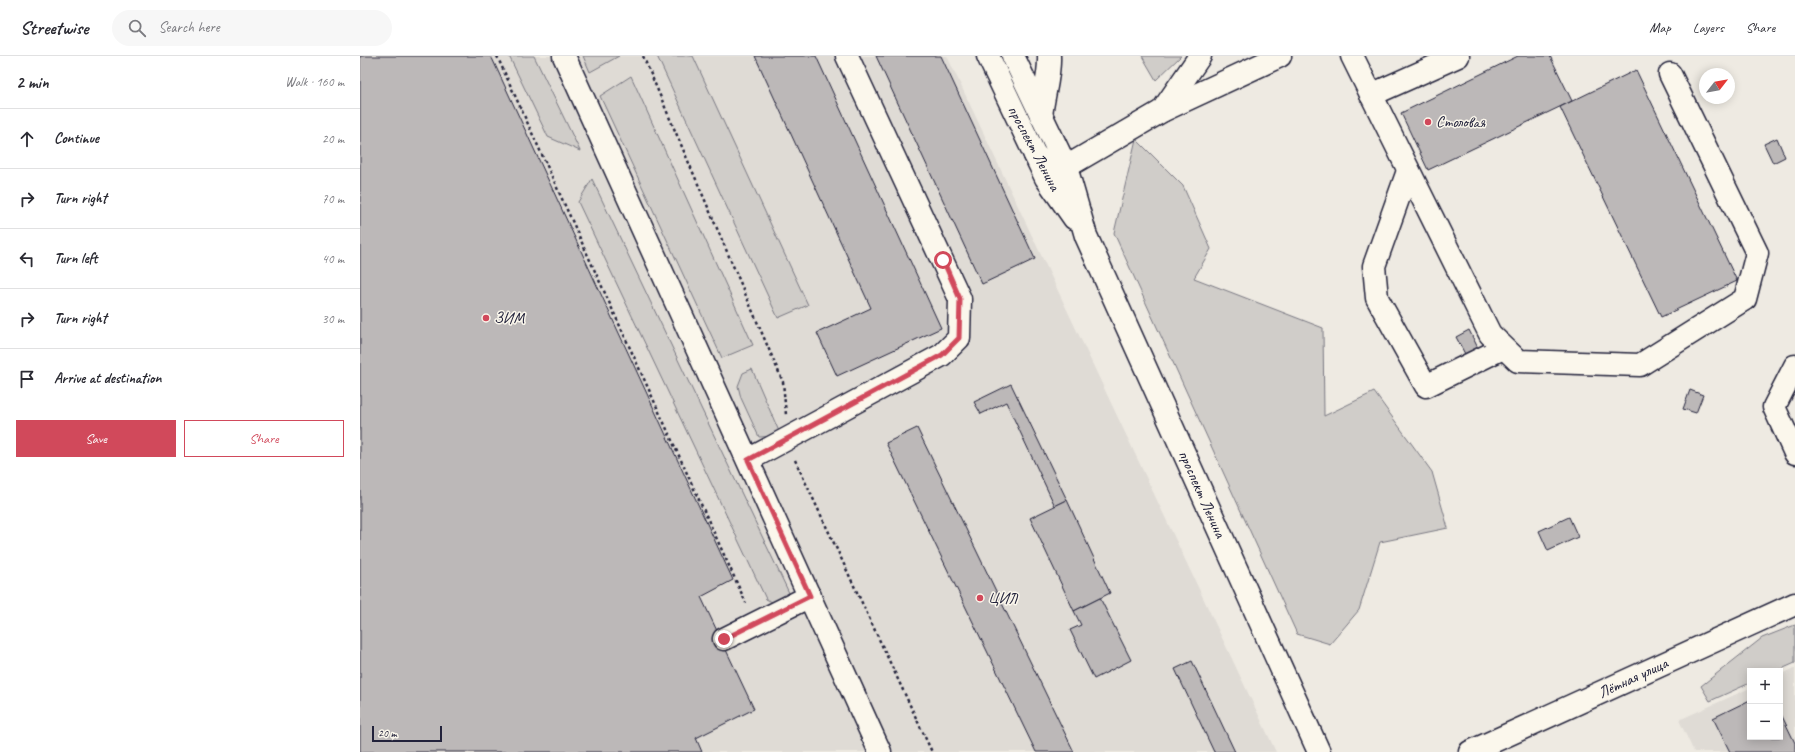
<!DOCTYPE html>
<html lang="en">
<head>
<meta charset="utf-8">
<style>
  :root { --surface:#fff; --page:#f7f7f7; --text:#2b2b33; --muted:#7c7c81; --line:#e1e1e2; --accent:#d1495b }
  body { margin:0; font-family:Caveat,sans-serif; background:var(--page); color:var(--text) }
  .controls { position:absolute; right:12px; bottom:12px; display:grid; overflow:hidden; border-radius:0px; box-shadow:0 2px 10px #0003 }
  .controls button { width:36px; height:36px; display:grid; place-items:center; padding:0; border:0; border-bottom:1px solid var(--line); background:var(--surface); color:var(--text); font:20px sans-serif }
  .compass { position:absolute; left:1339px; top:12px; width:36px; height:36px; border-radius:50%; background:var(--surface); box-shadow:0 2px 10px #0003; rotate:59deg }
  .scale { position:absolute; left:12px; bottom:10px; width:70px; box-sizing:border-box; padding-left:4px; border:2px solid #22223b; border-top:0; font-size:11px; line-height:14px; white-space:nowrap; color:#22223b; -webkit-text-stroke:3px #fbf7ec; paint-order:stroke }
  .stop { position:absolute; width:12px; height:12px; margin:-9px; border:3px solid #d1495b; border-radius:50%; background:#fff }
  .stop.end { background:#d1495b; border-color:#fff; box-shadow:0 1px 4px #0008 }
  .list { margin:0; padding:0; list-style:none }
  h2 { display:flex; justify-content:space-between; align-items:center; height:52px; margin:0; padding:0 16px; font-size:17px }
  h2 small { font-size:13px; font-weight:400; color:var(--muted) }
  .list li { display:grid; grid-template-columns:26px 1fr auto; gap:12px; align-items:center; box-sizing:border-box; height:60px; padding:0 16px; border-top:1px solid var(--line) }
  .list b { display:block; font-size:15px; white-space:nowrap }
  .list em { font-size:13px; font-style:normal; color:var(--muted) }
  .actions { display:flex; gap:8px; padding:12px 16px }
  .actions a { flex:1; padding:9px 0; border:1px solid var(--accent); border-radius:0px; text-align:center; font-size:14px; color:var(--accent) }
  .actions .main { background:var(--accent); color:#fff }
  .icon { flex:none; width:22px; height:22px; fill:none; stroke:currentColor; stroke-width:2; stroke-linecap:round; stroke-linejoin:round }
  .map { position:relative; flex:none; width:1435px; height:696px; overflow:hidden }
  header { display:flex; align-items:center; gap:24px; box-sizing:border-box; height:56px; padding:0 20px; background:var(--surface); border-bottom:1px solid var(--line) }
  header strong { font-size:19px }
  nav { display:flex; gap:22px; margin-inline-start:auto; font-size:14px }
  .search { width:280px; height:36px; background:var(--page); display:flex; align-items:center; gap:10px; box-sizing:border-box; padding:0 14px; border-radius:22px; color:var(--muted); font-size:15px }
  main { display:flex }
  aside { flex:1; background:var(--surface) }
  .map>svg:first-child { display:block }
</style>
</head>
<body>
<header>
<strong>Streetwise</strong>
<div class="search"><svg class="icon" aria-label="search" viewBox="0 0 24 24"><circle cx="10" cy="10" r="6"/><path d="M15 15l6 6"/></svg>Search here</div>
<nav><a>Map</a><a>Layers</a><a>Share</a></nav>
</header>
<main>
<aside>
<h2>2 min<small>Walk · 160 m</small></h2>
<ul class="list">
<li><svg class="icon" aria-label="ahead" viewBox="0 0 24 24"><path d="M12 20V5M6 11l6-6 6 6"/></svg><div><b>Continue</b></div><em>20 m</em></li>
<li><svg class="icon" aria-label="right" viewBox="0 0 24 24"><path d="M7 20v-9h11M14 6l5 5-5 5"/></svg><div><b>Turn right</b></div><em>70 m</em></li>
<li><svg class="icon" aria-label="left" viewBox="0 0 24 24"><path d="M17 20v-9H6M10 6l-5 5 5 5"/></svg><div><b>Turn left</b></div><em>40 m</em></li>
<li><svg class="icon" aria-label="right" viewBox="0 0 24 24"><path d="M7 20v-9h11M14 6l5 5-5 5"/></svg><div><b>Turn right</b></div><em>30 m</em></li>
<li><svg class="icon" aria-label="arrive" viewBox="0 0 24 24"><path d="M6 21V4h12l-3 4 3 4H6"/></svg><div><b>Arrive at destination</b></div></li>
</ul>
<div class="actions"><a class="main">Save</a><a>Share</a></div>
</aside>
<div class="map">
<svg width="1435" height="696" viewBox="0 0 1435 696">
  <rect width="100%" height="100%" fill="#eeeae2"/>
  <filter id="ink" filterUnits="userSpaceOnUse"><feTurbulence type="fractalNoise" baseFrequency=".025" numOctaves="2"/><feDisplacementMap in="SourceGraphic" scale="8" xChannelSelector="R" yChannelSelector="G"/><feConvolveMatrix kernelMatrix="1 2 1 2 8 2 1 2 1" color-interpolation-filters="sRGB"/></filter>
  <g filter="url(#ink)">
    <g fill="#dfdbd5">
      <polygon points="0,0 587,0 916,696 0,696"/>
      <polygon points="1435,612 1435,696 1334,696 1319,664 1390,632 1390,681 1420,681 1420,619"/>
    </g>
    <g fill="#d0cdc9" stroke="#797882">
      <polygon points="149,0 174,0 220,95 188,81"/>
      <polygon points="223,0 259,0 230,16"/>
      <polygon points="297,0 333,0 448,249 418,262"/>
      <polygon points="782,0 821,0 796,24"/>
      <polygon points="271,20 393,289 362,302 240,40"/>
      <polygon points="776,83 823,130 851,193 834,222 963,272 964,360 1014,336 1072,416 1088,472 1020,486 999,554 970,588 937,578 754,177"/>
      <polygon points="232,123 430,539 416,548 406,543 218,146"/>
      <polygon points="392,313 421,380 399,381 381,342 378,330 383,317"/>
      <polygon points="1435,569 1435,607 1417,615 1390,615 1390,627 1350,645 1341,630 1402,582"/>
    </g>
    <g fill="#bcb8b8" stroke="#22223b">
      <polygon points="0,0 131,0 373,524 341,541 394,653 336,682 342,696 0,696"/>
      <polygon points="395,0 456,0 581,272 477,320 457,277 511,252"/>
      <polygon points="516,0 581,0 675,203 622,228"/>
      <polygon points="1158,0 1190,0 1212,45 1068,114 1041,57"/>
      <polygon points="1276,14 1377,225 1301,261 1200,51"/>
      <polygon points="1417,82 1425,101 1413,107 1404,88"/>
      <polygon points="1109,274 1118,292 1105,298 1096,281"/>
      <polygon points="651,328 707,444 695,450 646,346 621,358 614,346"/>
      <polygon points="1330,334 1343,339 1336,357 1323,353"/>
      <polygon points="557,372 714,696 676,696 526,387"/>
      <polygon points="707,444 750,537 714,555 670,462"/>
      <polygon points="1209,461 1218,481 1188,495 1179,475"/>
      <polygon points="740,542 771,604 734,623 710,574 721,569 714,555"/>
      <polygon points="832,605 875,696 854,696 815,613"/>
      <polygon points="1390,644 1390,681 1420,681 1420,656 1435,687 1435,696 1370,696 1353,662"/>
    </g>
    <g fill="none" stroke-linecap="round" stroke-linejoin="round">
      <defs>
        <g id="minor">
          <polyline points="204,0 520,696"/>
          <polyline points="628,0 686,122 714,162"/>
          <polyline points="653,0 706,111 726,180 959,696"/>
          <polyline points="992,0 1130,278 1158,305 1280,309 1385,243 1397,197 1310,18"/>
          <polyline points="1011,39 1098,0"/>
          <polyline points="804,54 920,0"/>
          <path d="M681,60C683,40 690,20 689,0"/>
          <path d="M675,99C686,108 692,112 706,111L802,55L840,0"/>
          <polyline points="1048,115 1014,210 1017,242 1066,330 1143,292"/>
          <polyline points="1435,310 1414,351 1435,397"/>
          <polyline points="388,404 582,299 599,282 600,243 487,0"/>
          <polyline points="364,583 450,540"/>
          <polyline points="1110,696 1435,548"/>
        </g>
      </defs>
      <use href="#minor" stroke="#22223b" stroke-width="25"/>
      <g stroke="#22223b" stroke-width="2.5" stroke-dasharray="3 3" stroke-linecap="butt">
        <polyline points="137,0 386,547"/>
        <polyline points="283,0 423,326 426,359"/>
        <polyline points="435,404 572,696"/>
      </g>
      <use href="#minor" stroke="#fbf7ec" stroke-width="22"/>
    </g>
  </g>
  <g fill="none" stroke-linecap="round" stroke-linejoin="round" filter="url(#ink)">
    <polyline stroke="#d1495b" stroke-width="5" points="364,583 450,540 388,404 582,299 599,282 600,243 583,204"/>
  </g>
  <g fill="#d1495b" stroke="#fbf7ec" stroke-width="1.5">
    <circle cx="1068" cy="66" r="4"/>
    <circle cx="126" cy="262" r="4"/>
    <circle cx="620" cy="542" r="4"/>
  </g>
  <g text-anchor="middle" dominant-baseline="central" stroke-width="3" stroke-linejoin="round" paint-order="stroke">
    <g font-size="16" fill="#22223b" stroke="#fbf7ec" text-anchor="start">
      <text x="1076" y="66">Столовая</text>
      <text x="134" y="262">ЗИМ</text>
      <text x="628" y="542">ЦИЛ</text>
    </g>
    <g font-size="16" fill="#22223b" stroke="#fbf7ec">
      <text transform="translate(674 92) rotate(62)">проспект Ленина</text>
      <text transform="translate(842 438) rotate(66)">проспект Ленина</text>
      <text transform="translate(1273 622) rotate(-25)">Лётная улица</text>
    </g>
  </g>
</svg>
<div class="controls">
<button>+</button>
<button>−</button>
</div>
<svg class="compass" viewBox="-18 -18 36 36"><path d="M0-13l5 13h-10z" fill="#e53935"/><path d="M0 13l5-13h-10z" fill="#7c7c81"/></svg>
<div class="scale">20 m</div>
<div class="stop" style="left:583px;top:204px"></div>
<div class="stop end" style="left:364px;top:583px"></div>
</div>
</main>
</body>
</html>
